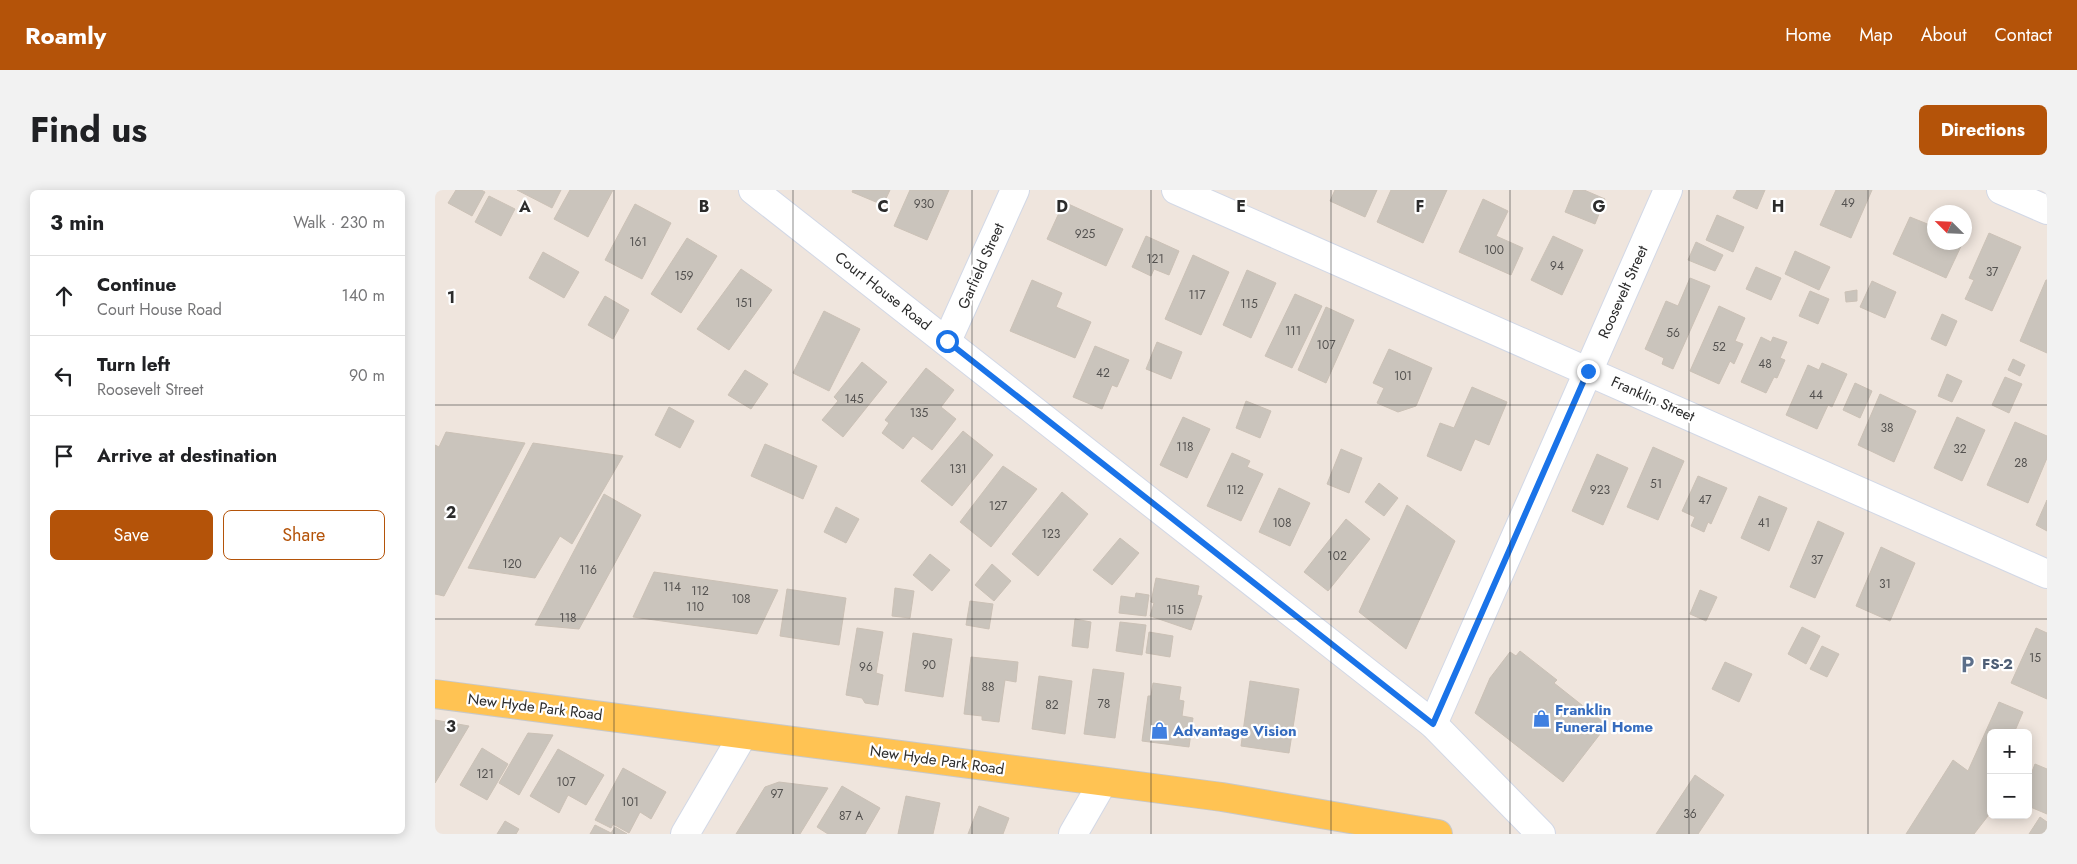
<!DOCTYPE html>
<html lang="en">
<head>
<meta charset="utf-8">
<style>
  :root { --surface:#fff; --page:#f2f2f2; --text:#202124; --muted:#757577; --line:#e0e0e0; --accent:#b45309 }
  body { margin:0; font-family:Jost,sans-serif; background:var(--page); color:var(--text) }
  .controls { position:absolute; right:15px; bottom:15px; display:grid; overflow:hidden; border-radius:8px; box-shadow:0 2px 12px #0003 }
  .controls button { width:45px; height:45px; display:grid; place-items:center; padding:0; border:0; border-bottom:1px solid var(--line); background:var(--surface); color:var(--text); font:25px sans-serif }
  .compass { position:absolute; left:1492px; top:15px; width:45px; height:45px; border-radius:50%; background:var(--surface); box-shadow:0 2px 12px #0003; rotate:294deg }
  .stop { position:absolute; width:15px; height:15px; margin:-11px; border:4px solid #1a73e8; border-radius:50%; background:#fff }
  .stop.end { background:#1a73e8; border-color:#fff; box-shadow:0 1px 5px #0008 }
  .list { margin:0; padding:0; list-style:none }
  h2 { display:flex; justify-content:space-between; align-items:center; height:65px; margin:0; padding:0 20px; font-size:21px }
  h2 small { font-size:16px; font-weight:400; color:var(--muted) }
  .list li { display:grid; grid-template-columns:32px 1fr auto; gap:15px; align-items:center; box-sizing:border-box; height:80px; padding:0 20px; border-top:1px solid var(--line) }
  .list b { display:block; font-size:19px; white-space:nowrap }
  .list p { margin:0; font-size:16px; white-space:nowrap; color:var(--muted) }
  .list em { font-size:16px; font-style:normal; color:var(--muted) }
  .actions { display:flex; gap:10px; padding:15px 20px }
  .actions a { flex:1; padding:11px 0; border:1px solid var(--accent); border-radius:8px; text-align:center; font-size:18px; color:var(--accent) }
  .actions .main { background:var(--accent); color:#fff }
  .icon { flex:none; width:28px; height:28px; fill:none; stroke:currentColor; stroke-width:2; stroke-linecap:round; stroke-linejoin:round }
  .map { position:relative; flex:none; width:1612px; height:644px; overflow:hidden; border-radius:8px }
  header { display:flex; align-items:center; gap:30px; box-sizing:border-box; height:70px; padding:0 25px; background:var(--accent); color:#fff }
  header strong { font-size:24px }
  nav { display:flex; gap:28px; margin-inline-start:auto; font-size:18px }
  .intro { display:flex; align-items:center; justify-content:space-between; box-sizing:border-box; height:120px; padding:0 30px }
  h1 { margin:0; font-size:35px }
  .button { padding:12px 22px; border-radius:8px; background:var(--accent); color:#fff; font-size:18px; font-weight:700 }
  main { display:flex; gap:30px; padding:0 30px }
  aside { flex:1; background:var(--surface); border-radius:8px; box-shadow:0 2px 12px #0003 }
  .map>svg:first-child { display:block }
</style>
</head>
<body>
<header>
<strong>Roamly</strong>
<nav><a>Home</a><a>Map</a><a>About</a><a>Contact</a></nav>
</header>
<div class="intro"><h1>Find us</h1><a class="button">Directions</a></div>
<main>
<aside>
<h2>3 min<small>Walk · 230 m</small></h2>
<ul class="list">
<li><svg class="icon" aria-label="ahead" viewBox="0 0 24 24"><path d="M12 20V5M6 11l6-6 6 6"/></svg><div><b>Continue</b><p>Court House Road</p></div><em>140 m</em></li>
<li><svg class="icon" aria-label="left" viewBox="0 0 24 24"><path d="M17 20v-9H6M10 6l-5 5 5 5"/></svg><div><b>Turn left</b><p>Roosevelt Street</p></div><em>90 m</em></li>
<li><svg class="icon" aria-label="arrive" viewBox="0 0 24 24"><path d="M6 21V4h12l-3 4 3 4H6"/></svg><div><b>Arrive at destination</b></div></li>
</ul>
<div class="actions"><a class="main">Save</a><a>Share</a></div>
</aside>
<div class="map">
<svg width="1612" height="644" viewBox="0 0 1612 644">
  <rect width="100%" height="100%" fill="#efe5dd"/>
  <g fill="#cac4bc" stroke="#cbc1b6">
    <polygon points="21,0 46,0 50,2 37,26 13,13"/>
    <polygon points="82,0 126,0 117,18"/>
    <polygon points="135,0 178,0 153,47 119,29"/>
    <polygon points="418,0 455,0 448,15 417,2"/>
    <polygon points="475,0 514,0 492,50 459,36"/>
    <polygon points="900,0 942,0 930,27 895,11"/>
    <polygon points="956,0 1012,0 988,53 942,32"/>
    <polygon points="1139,0 1149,0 1170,9 1160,34 1130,22"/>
    <polygon points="1302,0 1330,0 1322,19 1298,8"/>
    <polygon points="1401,0 1437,0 1416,48 1385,35"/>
    <polygon points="54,6 80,19 66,46 40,32"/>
    <polygon points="1048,9 1073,21 1061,46 1088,58 1076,85 1024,62"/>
    <polygon points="629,12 688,39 671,76 612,49"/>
    <polygon points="200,14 236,33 207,89 170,70"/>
    <polygon points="1282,25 1309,37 1298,62 1271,50"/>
    <polygon points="1475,27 1500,37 1500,52 1528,52 1511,88 1458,64"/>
    <polygon points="1554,43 1586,57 1557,121 1530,109 1539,90 1534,88"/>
    <polygon points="711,46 744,61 734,85 719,79 716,86 697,77"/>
    <polygon points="1118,46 1148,60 1127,105 1096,90"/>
    <polygon points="252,48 282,66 246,123 216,104"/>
    <polygon points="1261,52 1288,65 1280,81 1253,70"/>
    <polygon points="1360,61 1395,77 1384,100 1350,84"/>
    <polygon points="108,62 144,82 129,108 94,88"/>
    <polygon points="758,65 794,82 766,145 730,129"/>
    <polygon points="1321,77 1346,88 1336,110 1311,99"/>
    <polygon points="306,79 337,100 294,160 262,139"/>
    <polygon points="812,80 841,93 816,148 788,135"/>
    <polygon points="1255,88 1275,96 1238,179 1227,174 1229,168 1210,159 1231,111 1243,116"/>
    <polygon points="597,90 627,103 621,117 656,132 640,168 575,141"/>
    <polygon points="1611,90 1612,90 1612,163 1585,151"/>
    <polygon points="1437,91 1461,102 1450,128 1425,117"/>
    <polygon points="1422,100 1422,111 1411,112 1410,102"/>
    <polygon points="1375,101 1394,109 1383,134 1364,126"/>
    <polygon points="860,104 887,116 857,178 830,166"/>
    <polygon points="170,106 194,120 178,149 153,135"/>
    <polygon points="1284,116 1310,128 1300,151 1308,154 1299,174 1295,171 1284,194 1255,181"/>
    <polygon points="891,117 919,130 891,193 863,180"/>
    <polygon points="389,121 425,139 394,201 358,183"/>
    <polygon points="1507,124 1522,131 1511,156 1496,149"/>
    <polygon points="1326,147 1336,152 1338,147 1352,152 1345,168 1350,170 1342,188 1339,187 1331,203 1306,192"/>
    <polygon points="722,152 747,162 736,189 711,179"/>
    <polygon points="660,156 694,170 682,197 677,195 667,219 638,207"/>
    <polygon points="954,159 997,178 981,216 963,222 942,213 949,198 938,193"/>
    <polygon points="1578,169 1590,175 1585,186 1573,180"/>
    <polygon points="427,172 452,192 408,247 387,230 403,211 399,207"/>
    <polygon points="1387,173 1412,184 1397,217 1393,215 1382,239 1351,225 1373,175 1384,180"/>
    <polygon points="491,178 519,200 506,217 521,229 497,260 478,246 468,259 447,243 454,233 450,230"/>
    <polygon points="310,180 333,194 316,219 293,205"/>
    <polygon points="1512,184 1527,191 1517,212 1503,206"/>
    <polygon points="1570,187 1587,194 1574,223 1557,215"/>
    <polygon points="1420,193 1437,201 1425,228 1408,220"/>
    <polygon points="1037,197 1072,212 1054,255 1040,249 1026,281 992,266 1005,233 1019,238"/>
    <polygon points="1445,204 1481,221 1459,272 1423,255"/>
    <polygon points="811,211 836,221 825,248 801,238"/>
    <polygon points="234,217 259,231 245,258 220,245"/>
    <polygon points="748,227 775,239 752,288 725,275"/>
    <polygon points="1522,227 1550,240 1527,291 1499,278"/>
    <polygon points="1580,232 1612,246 1612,268 1593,313 1552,295"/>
    <polygon points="528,241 558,265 517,316 486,291"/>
    <polygon points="11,242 90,253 9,406 0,404 0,255 4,257"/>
    <polygon points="98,253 188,266 137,354 125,346 100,388 33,378"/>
    <polygon points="330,254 382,276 368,309 316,286"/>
    <polygon points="1218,257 1249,271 1223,330 1192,317"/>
    <polygon points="906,259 927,268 914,303 892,294"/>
    <polygon points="797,263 815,271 812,277 828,284 806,331 772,316"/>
    <polygon points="1162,264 1193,278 1168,335 1137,321"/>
    <polygon points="568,276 602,299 556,357 525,332"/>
    <polygon points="1263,286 1292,298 1276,334 1273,332 1269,342 1256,336 1260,327 1247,321"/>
    <polygon points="944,293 963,308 949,326 930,312"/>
    <polygon points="844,298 875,313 855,356 824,342"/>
    <polygon points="627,302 653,324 603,386 577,364"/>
    <polygon points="169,304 206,325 144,439 100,435"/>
    <polygon points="1324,306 1352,318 1334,361 1306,348"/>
    <polygon points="1612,310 1612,341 1601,335"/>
    <polygon points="972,315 1020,351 971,459 924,422"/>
    <polygon points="401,317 424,329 411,353 389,342"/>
    <polygon points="911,329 935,349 893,401 869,382"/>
    <polygon points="1383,331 1409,343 1380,408 1355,397"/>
    <polygon points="685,348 704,363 677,395 658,380"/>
    <polygon points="1446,357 1480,373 1455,431 1421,416"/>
    <polygon points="495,364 515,380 497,401 478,385"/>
    <polygon points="557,374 576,391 559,411 540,395"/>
    <polygon points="219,382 343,400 322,444 198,427"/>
    <polygon points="721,388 764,396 762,405 767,406 756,440 715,426 719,413 716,412"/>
    <polygon points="460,398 479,401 475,428 457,426"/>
    <polygon points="352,399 411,408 404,455 345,446"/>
    <polygon points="1265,400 1282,407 1271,431 1255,424"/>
    <polygon points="701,403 714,405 711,426 684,423 686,406 700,408"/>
    <polygon points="535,411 558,414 554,439 531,435"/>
    <polygon points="640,429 656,432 653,458 637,456"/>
    <polygon points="685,432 711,435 707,465 681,461"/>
    <polygon points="1367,437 1385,446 1371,474 1353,464"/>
    <polygon points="422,438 448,442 441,483 448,485 443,515 430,513 427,508 411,505"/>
    <polygon points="1601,438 1612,443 1612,509 1576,493"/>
    <polygon points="714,442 738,446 735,467 711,463"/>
    <polygon points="478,443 517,449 508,507 470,501"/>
    <polygon points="1387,456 1404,464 1392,487 1375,479"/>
    <polygon points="1085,461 1122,490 1119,493 1172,535 1128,592 1040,523 1055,488 1075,462 1081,466"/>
    <polygon points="536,467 583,472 581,492 570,490 564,532 547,530 547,526 529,524"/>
    <polygon points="1290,472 1317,484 1304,512 1277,499"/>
    <polygon points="658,479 689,483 680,548 649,544"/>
    <polygon points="604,486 637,491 630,544 597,539"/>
    <polygon points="815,491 864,499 854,563 806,556"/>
    <polygon points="718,493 746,497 744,510 749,511 747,526 758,528 754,557 707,551 713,506 716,506"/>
    <polygon points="1564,512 1588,522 1579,543 1556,543 1556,622 1539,644 1471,644 1518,570 1533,581"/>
    <polygon points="0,530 34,536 0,593"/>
    <polygon points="93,543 118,545 84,605 64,593"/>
    <polygon points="47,558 73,574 52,610 25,595"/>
    <polygon points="123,559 169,585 151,615 133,605 124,623 95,606"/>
    <polygon points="1600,574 1612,579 1612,624 1593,616 1593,583 1596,584"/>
    <polygon points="188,578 231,602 216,629 205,622 194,643 178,634 176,638 160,630"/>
    <polygon points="1260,585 1289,605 1263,644 1221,644"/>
    <polygon points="344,592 393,598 365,644 301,644 330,597"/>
    <polygon points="407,596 445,618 430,644 393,644 382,637"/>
    <polygon points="471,606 505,613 498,644 463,644"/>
    <polygon points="544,616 574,628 568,644 533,644"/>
    <polygon points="1605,627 1612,632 1612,644 1594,644"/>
    <polygon points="70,631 84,639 81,644 62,644"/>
    <polygon points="160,635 176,643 180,637 192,644 155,644"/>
  </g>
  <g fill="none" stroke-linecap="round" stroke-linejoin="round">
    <defs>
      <g id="minor">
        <polyline points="318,0 998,534 1106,644"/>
        <polyline points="741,0 1612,384"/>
        <polyline points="1566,0 1612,20"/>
        <polyline points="512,151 580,0"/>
        <polyline points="998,534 1233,0"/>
        <polyline points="250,644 308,545"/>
        <polyline points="638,644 668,592"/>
      </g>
      <polyline id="major" points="0,504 787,607 1003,644"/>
    </defs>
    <use href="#minor" stroke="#d2d8e6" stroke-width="30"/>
    <use href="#major" stroke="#c8c8c8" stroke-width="30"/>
    <use href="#minor" stroke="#fff" stroke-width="28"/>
    <use href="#major" stroke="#ffc353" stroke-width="28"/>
  </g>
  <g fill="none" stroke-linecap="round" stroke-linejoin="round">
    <polyline stroke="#1a73e8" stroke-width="6" points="512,151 998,534 1153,181"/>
  </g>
  <path fill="none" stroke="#2c2c2c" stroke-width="1" stroke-opacity="0.55" d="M179,0V644M358,0V644M537,0V644M716,0V644M896,0V644M1075,0V644M1254,0V644M1433,0V644M0,215H1612M0,429H1612"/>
  <defs>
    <symbol id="parking-bare" viewBox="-9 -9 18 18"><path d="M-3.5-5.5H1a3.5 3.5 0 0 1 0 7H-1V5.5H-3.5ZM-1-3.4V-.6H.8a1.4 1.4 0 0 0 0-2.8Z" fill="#5c6f8a" stroke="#fff" stroke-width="2.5" paint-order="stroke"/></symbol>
    <symbol id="shop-bare" viewBox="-9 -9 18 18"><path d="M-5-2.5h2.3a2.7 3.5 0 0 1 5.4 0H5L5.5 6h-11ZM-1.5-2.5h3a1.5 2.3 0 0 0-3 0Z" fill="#3f7fe0" stroke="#fff" stroke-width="2.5" paint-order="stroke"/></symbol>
  </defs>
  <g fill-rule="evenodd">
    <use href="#parking-bare" x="1520" y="462" width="25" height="25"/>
    <use href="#shop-bare" x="1094" y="516" width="25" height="25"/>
    <use href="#shop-bare" x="712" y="528" width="25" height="25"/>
  </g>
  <g text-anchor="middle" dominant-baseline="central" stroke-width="4.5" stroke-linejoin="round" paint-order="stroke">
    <g font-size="12" fill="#545250">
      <text x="1413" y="13">49</text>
      <text x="489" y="14">930</text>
      <text x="650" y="44">925</text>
      <text x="203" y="52">161</text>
      <text x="1059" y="60">100</text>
      <text x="720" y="69">121</text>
      <text x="1122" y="76">94</text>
      <text x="1557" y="82">37</text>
      <text x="249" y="86">159</text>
      <text x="762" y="105">117</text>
      <text x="309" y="113">151</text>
      <text x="814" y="114">115</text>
      <text x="858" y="141">111</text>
      <text x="1238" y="143">56</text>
      <text x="891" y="155">107</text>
      <text x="1284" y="157">52</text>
      <text x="1330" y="174">48</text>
      <text x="668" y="183">42</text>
      <text x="968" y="186">101</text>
      <text x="1381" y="205">44</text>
      <text x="419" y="209">145</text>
      <text x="484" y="223">135</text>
      <text x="1452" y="238">38</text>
      <text x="750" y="257">118</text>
      <text x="1525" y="259">32</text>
      <text x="1586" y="273">28</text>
      <text x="523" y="279">131</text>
      <text x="1221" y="294">51</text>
      <text x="800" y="300">112</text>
      <text x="1165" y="300">923</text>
      <text x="1270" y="310">47</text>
      <text x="563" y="316">127</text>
      <text x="847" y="333">108</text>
      <text x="1329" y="333">41</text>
      <text x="616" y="344">123</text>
      <text x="902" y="366">102</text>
      <text x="1382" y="370">37</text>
      <text x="77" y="374">120</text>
      <text x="153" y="380">116</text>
      <text x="1450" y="394">31</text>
      <text x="237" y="397">114</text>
      <text x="265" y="401">112</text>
      <text x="306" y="409">108</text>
      <text x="260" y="417">110</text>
      <text x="740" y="420">115</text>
      <text x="133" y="428">118</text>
      <text x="1600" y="468">15</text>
      <text x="494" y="475">90</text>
      <text x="431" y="477">96</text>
      <text x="553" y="497">88</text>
      <text x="669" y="514">78</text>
      <text x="617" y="515">82</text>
      <text x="50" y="584">121</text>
      <text x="131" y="592">107</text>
      <text x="342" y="604">97</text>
      <text x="195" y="612">101</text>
      <text x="1255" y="624">36</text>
      <text x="416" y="626">87 A</text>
    </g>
    <g font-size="15" fill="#2c2c2c" stroke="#fff">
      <text transform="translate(546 76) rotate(-66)">Garfield Street</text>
      <text transform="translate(448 101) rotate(38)">Court House Road</text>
      <text transform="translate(1188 102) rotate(-66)">Roosevelt Street</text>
      <text transform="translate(1218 209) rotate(24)">Franklin Street</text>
      <text transform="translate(100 517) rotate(7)">New Hyde Park Road</text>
      <text transform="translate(502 570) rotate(8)">New Hyde Park Road</text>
    </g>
    <g font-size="15" font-weight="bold" fill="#4e5e75" stroke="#fff" text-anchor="start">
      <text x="1547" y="474">FS-2</text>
    </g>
    <g font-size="15" font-weight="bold" fill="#366cbe" stroke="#fff" text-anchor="start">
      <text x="1120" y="520">Franklin<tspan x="1120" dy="17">Funeral Home</tspan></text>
      <text x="738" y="541">Advantage Vision</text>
    </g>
  </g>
  <g font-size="16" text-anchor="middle" font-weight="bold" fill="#2c2c2c" stroke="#fff" stroke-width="4.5" stroke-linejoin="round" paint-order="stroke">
    <text x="90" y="22">A</text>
    <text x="269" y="22">B</text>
    <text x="448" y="22">C</text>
    <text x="627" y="22">D</text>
    <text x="806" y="22">E</text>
    <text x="985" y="22">F</text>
    <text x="1164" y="22">G</text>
    <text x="1343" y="22">H</text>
    <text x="16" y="113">1</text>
    <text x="16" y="328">2</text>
    <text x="16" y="542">3</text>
  </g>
</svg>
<div class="controls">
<button>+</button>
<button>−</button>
</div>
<svg class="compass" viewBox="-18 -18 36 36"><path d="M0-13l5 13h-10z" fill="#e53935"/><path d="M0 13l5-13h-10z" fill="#757577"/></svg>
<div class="stop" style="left:512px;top:151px"></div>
<div class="stop end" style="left:1153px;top:181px"></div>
</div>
</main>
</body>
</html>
